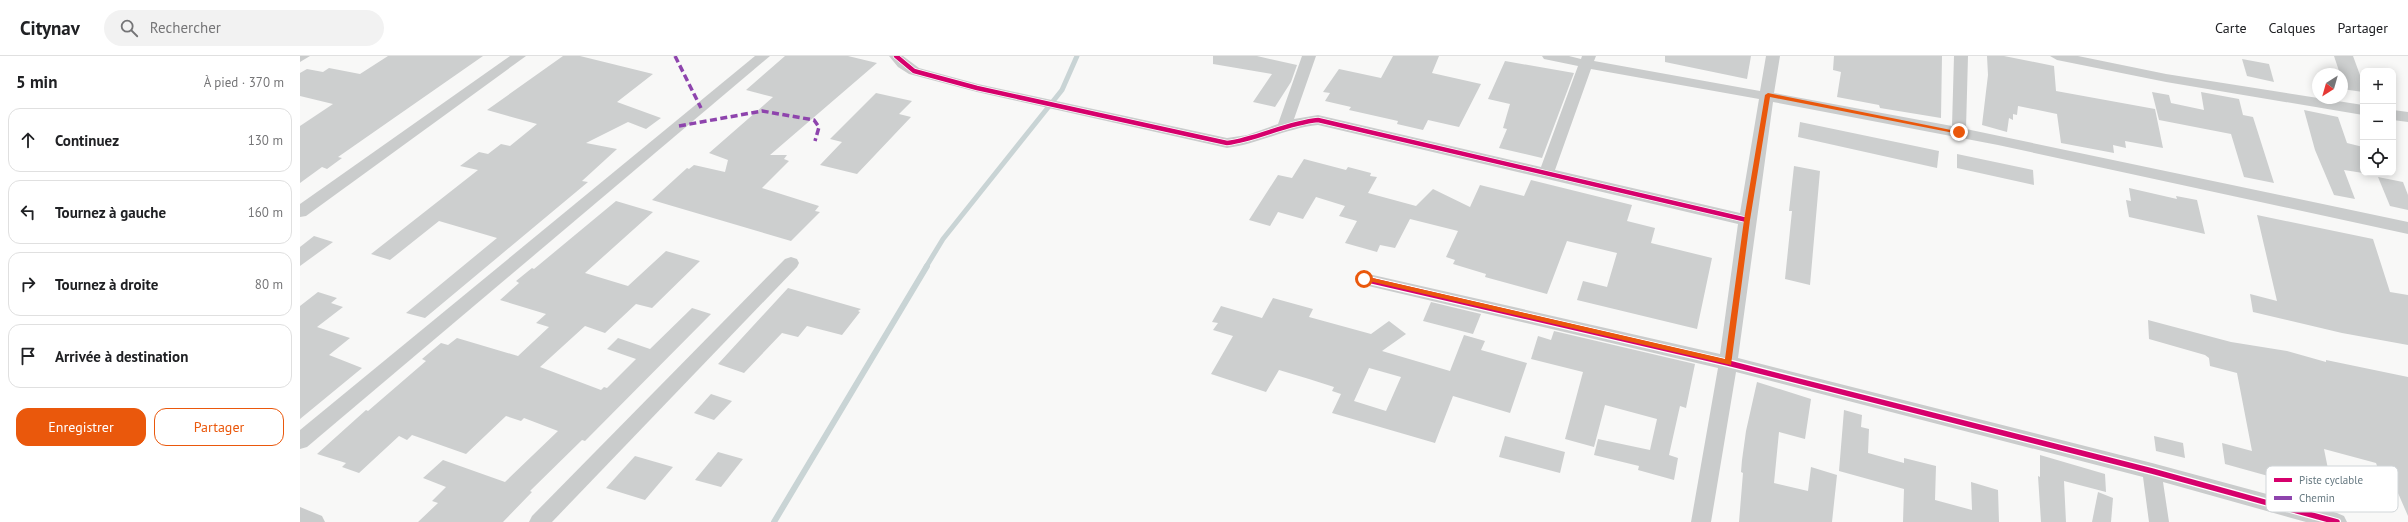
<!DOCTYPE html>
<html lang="fr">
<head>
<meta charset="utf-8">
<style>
  :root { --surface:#fff; --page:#f2f2f2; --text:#202124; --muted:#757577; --line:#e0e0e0; --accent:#ea580c }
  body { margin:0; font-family:"PT Sans",sans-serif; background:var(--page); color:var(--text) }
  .controls { position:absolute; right:12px; top:12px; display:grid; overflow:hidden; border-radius:8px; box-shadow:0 2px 10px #0003 }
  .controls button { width:36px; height:36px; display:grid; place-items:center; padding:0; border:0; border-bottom:1px solid var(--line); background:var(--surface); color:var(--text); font:20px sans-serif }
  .compass { position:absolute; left:2012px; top:12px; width:36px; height:36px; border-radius:50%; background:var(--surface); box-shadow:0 2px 10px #0003; rotate:217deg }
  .stop { position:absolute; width:12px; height:12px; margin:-9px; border:3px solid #ea580c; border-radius:50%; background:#fff }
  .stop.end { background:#ea580c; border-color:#fff; box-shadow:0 1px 4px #0008 }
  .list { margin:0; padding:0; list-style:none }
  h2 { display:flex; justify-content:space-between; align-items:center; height:52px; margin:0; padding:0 16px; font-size:17px }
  h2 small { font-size:13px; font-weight:400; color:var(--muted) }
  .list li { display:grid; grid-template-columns:26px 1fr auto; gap:12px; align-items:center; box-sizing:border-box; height:64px; margin:0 8px 8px; padding:0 8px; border:1px solid var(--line); border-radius:12px }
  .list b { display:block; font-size:15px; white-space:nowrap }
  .list em { font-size:13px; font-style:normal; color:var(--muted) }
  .actions { display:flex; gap:8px; padding:12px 16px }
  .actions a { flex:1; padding:9px 0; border:1px solid var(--accent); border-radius:12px; text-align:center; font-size:14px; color:var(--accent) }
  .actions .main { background:var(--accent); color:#fff }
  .icon { flex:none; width:22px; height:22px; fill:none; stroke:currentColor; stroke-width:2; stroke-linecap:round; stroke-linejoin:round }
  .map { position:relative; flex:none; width:2108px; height:466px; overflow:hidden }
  header { display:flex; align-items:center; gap:24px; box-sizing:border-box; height:56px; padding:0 20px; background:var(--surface); border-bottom:1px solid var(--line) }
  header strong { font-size:19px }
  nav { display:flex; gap:22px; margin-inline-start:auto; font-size:14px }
  .search { width:280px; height:36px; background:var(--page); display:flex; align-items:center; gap:10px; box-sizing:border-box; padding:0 14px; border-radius:22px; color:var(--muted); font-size:15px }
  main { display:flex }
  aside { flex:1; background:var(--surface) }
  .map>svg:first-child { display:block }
</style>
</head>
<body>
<header>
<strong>Citynav</strong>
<div class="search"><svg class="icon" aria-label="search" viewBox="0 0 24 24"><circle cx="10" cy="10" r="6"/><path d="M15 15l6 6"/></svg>Rechercher</div>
<nav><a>Carte</a><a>Calques</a><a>Partager</a></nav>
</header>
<main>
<aside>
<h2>5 min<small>À pied · 370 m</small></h2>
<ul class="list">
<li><svg class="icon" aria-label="ahead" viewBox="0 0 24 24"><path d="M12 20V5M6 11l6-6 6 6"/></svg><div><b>Continuez</b></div><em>130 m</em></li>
<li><svg class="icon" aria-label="left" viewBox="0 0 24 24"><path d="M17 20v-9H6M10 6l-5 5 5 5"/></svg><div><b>Tournez à gauche</b></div><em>160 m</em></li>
<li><svg class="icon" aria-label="right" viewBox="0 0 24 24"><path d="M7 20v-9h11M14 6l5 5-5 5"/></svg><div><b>Tournez à droite</b></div><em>80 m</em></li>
<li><svg class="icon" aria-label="arrive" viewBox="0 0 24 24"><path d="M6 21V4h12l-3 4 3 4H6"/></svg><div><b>Arrivée à destination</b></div></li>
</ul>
<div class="actions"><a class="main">Enregistrer</a><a>Partager</a></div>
</aside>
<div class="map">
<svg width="2108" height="466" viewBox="0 0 2108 466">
  <rect width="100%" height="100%" fill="#f8f8f7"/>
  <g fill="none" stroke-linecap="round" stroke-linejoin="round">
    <polyline stroke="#c9d4d5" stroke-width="5" points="626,211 643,183 762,34 777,0"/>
    <polyline stroke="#c9d4d5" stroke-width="6" points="474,466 627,210"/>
  </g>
  <g fill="#cdcfcf" fill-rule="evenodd">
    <polygon points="88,0 183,0 38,101 42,102 27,113 22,111 0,127 0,70 33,48 0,40 0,17 7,13 23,16 29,12 60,18"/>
    <polygon points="263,0 280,0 353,18 317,46 361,62 346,73 328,66 286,87 317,93 282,125 288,126 125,262 106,257 197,182 139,165 90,204 71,198 178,114 160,110 179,96 188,98 201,88 210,90 237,68 187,54"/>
    <polygon points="485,0 548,0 577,7 470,99 487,99 484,103 489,105 462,132 519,150 515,155 520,156 491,185 352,144 387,112 389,113 394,109 425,116 428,104 409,97 473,41 446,34"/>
    <polygon points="913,0 957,0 997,9 991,26 975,51 953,46 972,18 913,8"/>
    <polygon points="1093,0 1139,0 1132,17 1181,28 1159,71 1128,64 1123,74 1097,68 1098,65 1049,54 1051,51 1025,45 1030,37 1023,36 1039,13 1081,22"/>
    <polygon points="1365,0 1451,0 1447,23 1365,6"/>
    <polygon points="1534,0 1642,0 1641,62 1580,52 1579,49 1537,41 1541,16 1533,14"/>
    <polygon points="1687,0 1704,0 1754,10 1756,35 1855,53 1863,92 1825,85 1826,92 1813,89 1814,97 1761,87 1757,58 1723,51 1718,50 1717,59 1713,58 1713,64 1709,62 1707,76 1682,69 1688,19"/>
    <polygon points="2034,0 2053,0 2060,19 2063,20 2063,36 2042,33 2042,18 2040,18"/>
    <polygon points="1942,3 1969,8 1974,26 1947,20"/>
    <polygon points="1205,5 1274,17 1242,102 1199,92 1207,73 1203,72 1210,48 1188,43"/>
    <polygon points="1852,36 1869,39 1871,47 1904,54 1901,36 1939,43 1943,59 1953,61 1974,127 1944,121 1931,78 1859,64"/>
    <polygon points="576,37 612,45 599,58 611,61 557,118 520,109 542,86 530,83"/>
    <polygon points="2004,54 2038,61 2047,87 2063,91 2063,117 2044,114 2055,143 2034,139 2015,94"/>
    <polygon points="1500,66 1639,95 1637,112 1498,81"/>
    <polygon points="1657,98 1733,114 1734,129 1657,112"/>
    <polygon points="1004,103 1046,114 1048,111 1071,117 1070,120 1077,121 1068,137 1116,150 1133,133 1170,151 1180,129 1224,140 1231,124 1332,149 1327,165 1355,172 1351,187 1412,202 1397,273 1277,244 1283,225 1307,231 1317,197 1267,185 1247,238 1185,221 1186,218 1153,208 1155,204 1146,201 1158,175 1110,163 1095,192 1080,189 1077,196 1045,187 1057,165 1039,160 1045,150 1016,141 1003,163 978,156 970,170 949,164 978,119 992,122"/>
    <polygon points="1494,110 1520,115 1510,229 1485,223 1492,155 1489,155"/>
    <polygon points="2078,121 2103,126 2108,139 2108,154 2090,150"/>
    <polygon points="1829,132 1877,143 1876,140 1897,144 1905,178 1829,161 1826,144 1831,145"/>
    <polygon points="316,145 353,156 285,217 328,230 366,195 400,205 352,252 336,248 305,277 285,270 240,311 301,334 304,331 307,332 336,303 307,293 318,282 350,293 392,252 411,258 285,385 282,384 230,435 232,436 203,466 118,466 138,447 132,445 146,431 123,422 143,404 205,426 258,375 224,362 221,365 206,360 166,398 112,379 107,384 99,380 59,417 42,411 46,407 17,398 66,354 68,355 126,305 122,303 141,287 148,289 157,282 218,300 249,271 236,267 246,258 200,244 219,227 216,225 232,212 234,213"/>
    <polygon points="1957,159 2073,183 2090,236 2108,239 2108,289 2042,277 1953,256 1950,238 1977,245"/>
    <polygon points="14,180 33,186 0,210 0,191"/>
    <polygon points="488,232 561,253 558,255 560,256 542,279 507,270 498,281 482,277 444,317 418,308"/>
    <polygon points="18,236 37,242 31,247 43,251 17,271 50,282 29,299 62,312 0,363 0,250"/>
    <path d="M973,242L1013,253L1009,261L1071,278L1089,265L1106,278L1082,295L1150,315L1164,279L1185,285L1181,294L1227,307L1210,357L1153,340L1135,387L1032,357L1041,338L1032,335L1034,331L1009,323L979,314L966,336L911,318L933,280L913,274L918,267L912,266L921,250L962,262ZM1069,312L1101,321L1086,355L1054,345Z"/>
    <polygon points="1131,246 1181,258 1173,278 1123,265"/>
    <polygon points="1848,264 1931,286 1987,295 2026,306 2026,304 2108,321 2108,460 2091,421 2080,418 2076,407 2024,393 2033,438 1925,408 1922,387 1952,395 1937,317 1910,310 1909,302 1905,299 1849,283"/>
    <polygon points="1254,275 1395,308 1386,352 1380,350 1369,399 1378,402 1374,424 1338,414 1339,410 1294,399 1298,383 1350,394 1357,363 1305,349 1294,391 1265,383 1283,316 1231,303 1238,280 1251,284"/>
    <polygon points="1457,326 1511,343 1505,383 1479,376 1474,427 1508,435 1511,411 1537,419 1532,466 1439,466 1443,417 1441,416 1442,404 1446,375"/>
    <polygon points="411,338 432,345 414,364 394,357"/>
    <polygon points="1544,354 1562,359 1561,371 1569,373 1568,397 1604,407 1604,402 1636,410 1635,444 1672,454 1671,426 1698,434 1699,466 1603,466 1604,433 1539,415"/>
    <polygon points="1205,380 1265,396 1260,417 1199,401"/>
    <polygon points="1854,380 1883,387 1885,402 1856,395"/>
    <polygon points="418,396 443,403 421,431 395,424"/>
    <polygon points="1740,399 1805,418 1806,436 1764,425 1766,466 1741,466 1738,420 1740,421"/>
    <polygon points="335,400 373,411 345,444 306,432"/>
    <polygon points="1798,436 1813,442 1811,466 1792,466"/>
  </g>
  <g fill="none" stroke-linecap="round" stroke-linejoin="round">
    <g fill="#cacccc" fill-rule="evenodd">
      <polygon points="0,0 10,0 0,6"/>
      <polygon points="210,0 226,0 6,160 0,161 0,148"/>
      <polygon points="455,0 470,0 7,391 0,393 0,374"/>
      <path d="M589,0H603L619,12L678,28L927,82L947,79L978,68L1002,0H1016L994,63L1018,59L1241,111L1278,10L1244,3L1242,0H1269L1281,3L1282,0H1296L1294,5L1460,35L1466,0H1480L1474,37L1652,70L1654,0H1668L1666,73L2108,166V178L1698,89L1473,46L1438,302L1852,407L2037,457L2044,460L2047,466H2006L1863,426L1869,466H1849L1843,421L1436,316L1411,466H1391L1418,312L1064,229L1058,227L1056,223L1058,219L1064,217L1420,298L1438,168L1018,69C987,72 958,88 927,92L677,36L609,18L598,11ZM1291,13L1459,43L1440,157L1255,114Z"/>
      <polygon points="1750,0 1778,0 1866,18 2063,49 2063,59 1866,26 1757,4"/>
      <polygon points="2093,54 2108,56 2108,66 2093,64"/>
      <polygon points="491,201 497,203 499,207 497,211 252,466 229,466 232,460 485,203"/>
      <polygon points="0,451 22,460 25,466 0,466"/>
    </g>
    <g stroke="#8e44ad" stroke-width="3.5" stroke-dasharray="7 3.5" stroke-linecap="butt">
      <polyline points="375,0 401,52"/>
      <polyline points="379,70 462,55 514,64 519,71 515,85"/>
    </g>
    <defs>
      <path id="cycleway-far1" d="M596,0L614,15L677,32L927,87C958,83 986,67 1018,64L1447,164"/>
      <polyline id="cycleway" points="1064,223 1428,307 1852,415 2037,466"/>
    </defs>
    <use href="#cycleway-far1" stroke="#fff" stroke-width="6"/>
    <use href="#cycleway" stroke="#fff" stroke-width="8"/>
    <use href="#cycleway-far1" stroke="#d6006c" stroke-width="4.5"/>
    <use href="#cycleway" stroke="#d6006c" stroke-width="5.5"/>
  </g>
  <polygon fill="#ea580c" points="1468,37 1661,76 1659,78 1470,41 1450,164 1431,309 1060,223 1064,220 1425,303 1444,164 1465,39"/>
  <rect x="1966" y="410" width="132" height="46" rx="6" fill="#fff" stroke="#d1d6d9" stroke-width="1"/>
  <rect x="1974" y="422" width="18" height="4" fill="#d6006c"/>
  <rect x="1974" y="440" width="18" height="4" fill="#8e44ad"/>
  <g font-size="11" fill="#657880">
    <text x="1999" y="428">Piste cyclable</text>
    <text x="1999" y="446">Chemin</text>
  </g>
</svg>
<div class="controls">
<button>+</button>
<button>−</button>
<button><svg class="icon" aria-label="locate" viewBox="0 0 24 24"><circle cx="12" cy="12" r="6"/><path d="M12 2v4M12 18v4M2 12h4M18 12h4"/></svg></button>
</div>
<svg class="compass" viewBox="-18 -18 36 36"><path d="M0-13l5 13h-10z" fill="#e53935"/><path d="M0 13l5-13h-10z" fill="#757577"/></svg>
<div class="stop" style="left:1064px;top:223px"></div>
<div class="stop end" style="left:1659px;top:76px"></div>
</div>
</main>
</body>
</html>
